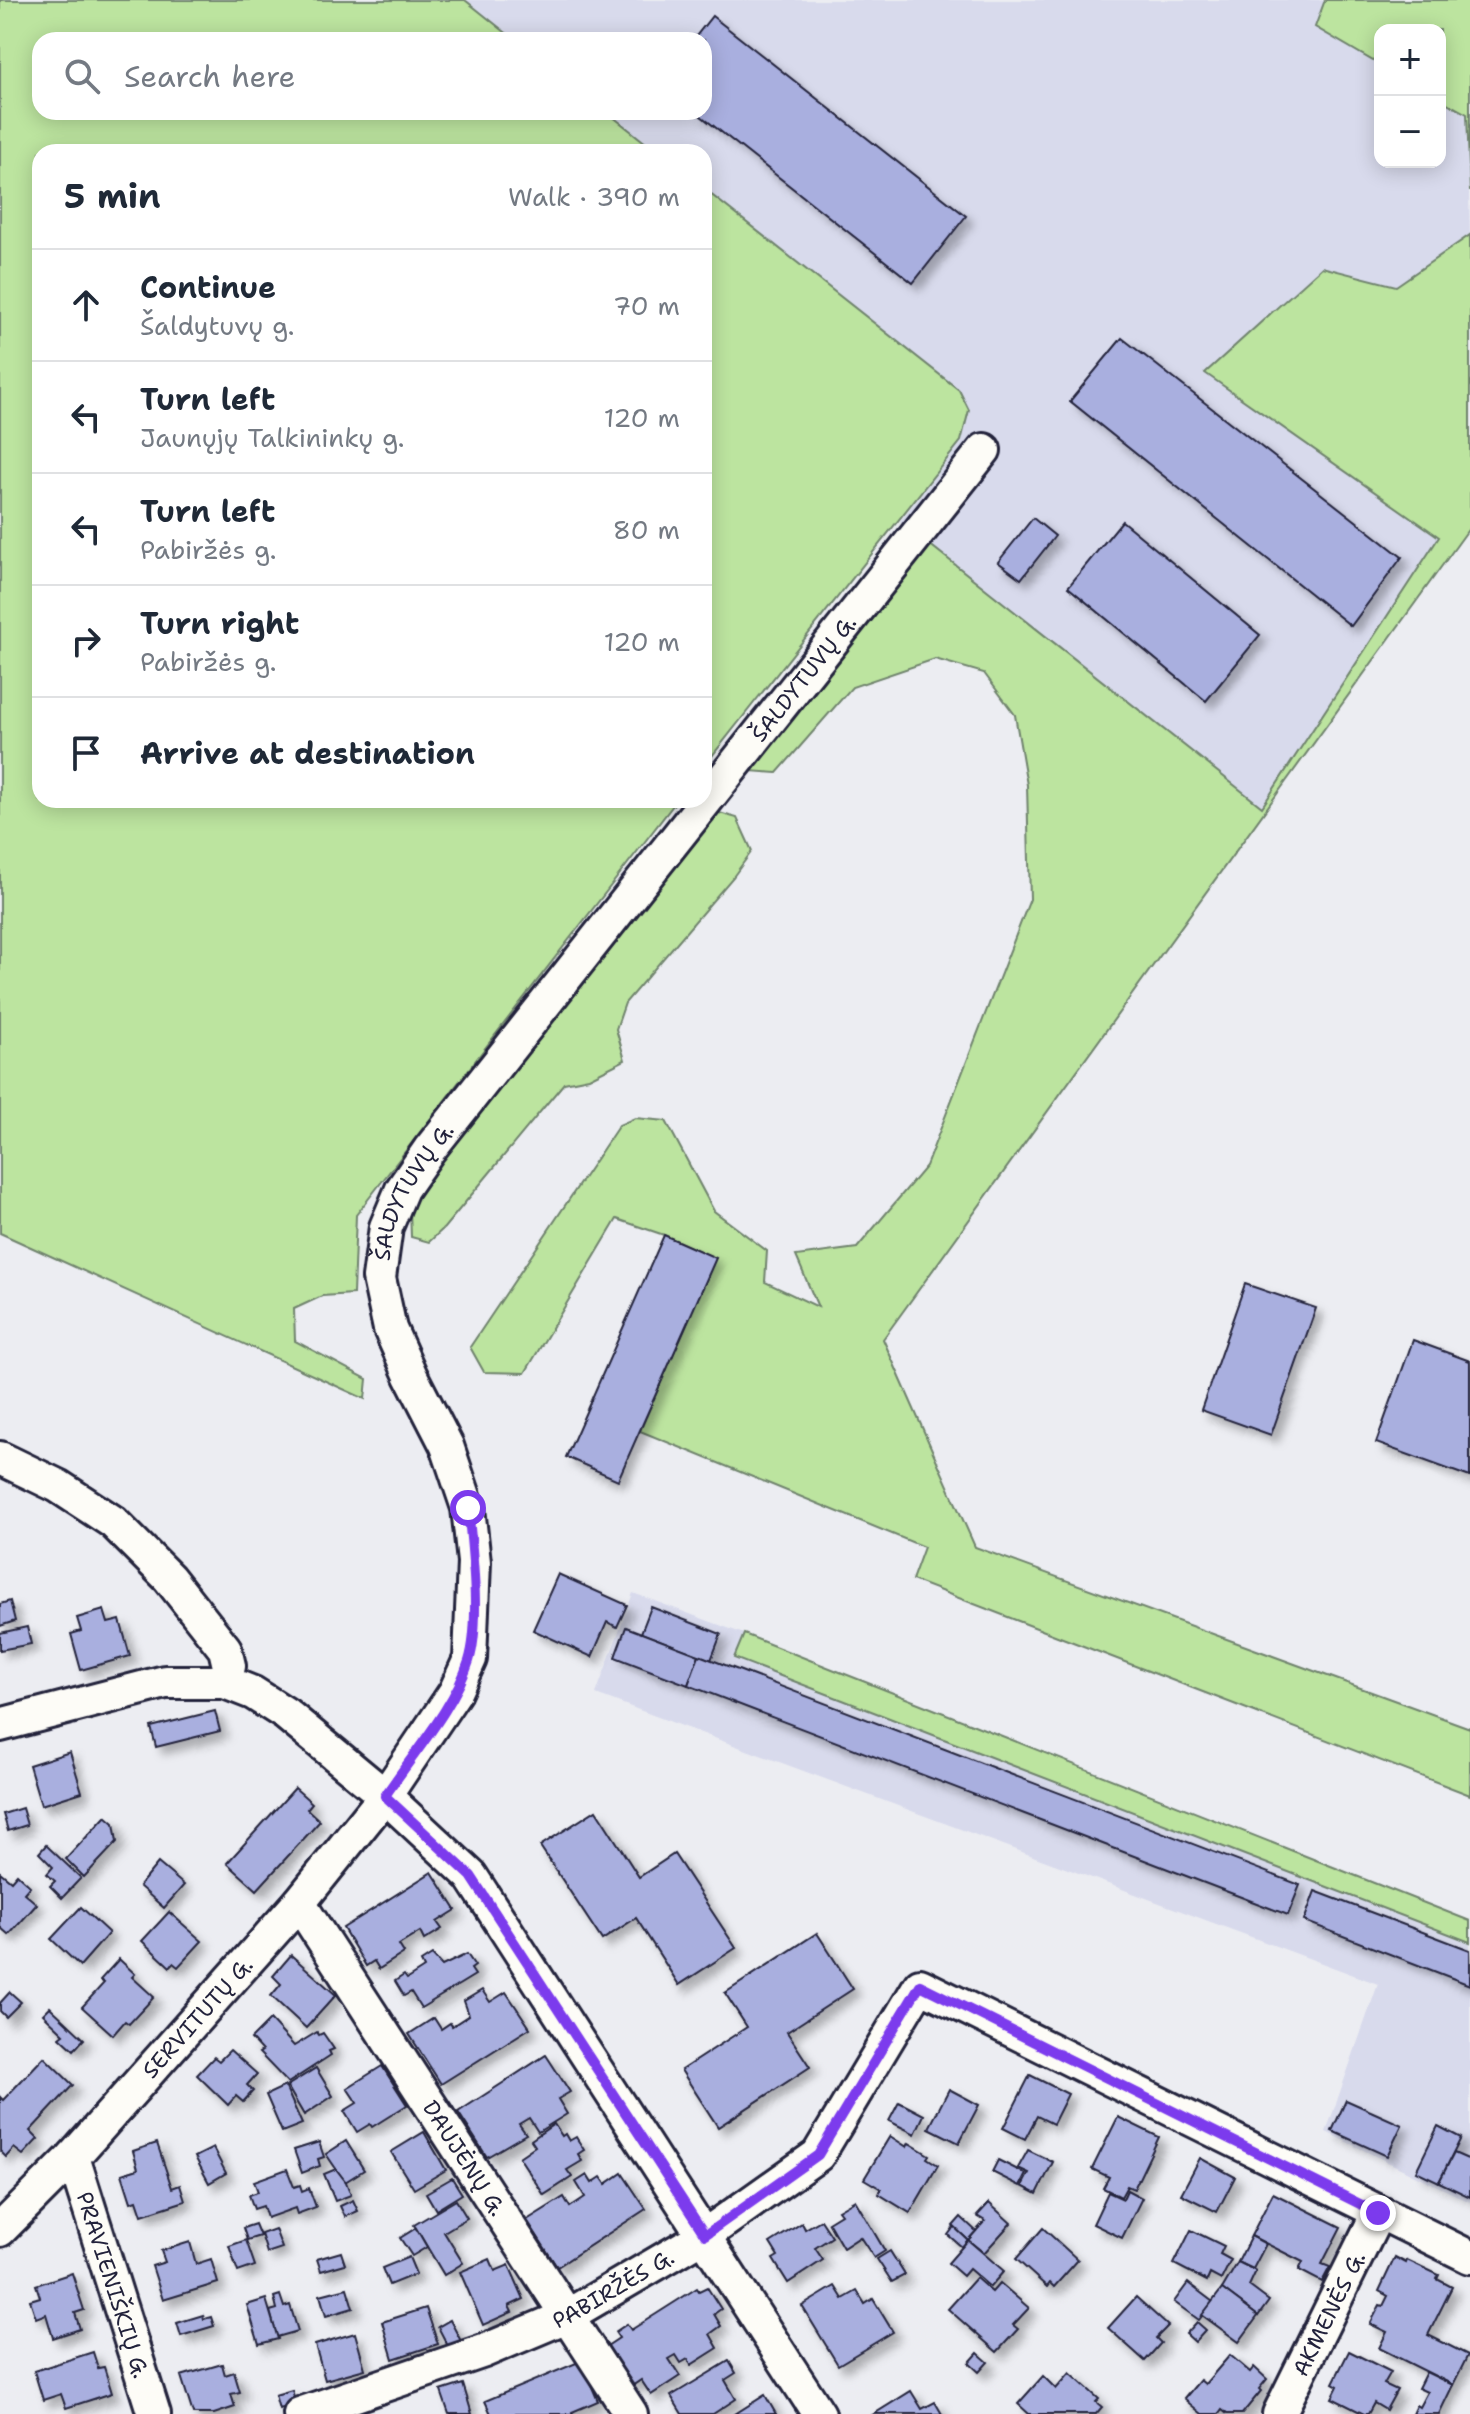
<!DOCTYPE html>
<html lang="en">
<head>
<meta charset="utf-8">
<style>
  :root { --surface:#fff; --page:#f2f2f3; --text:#1f2937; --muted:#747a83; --line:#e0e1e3 }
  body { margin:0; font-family:"Shantell Sans",sans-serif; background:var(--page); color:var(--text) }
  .controls { position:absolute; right:24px; top:24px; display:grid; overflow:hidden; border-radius:16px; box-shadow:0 4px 20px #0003 }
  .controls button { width:72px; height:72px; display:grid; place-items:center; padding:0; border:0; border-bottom:2px solid var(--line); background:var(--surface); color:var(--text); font:40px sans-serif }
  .stop { position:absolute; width:24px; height:24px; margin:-18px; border:6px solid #7c3aed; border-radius:50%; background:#fff }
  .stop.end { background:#7c3aed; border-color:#fff; box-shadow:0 2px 8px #0008 }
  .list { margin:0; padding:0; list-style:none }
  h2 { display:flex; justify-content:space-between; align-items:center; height:104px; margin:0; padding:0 32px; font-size:34px }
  h2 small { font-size:26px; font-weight:400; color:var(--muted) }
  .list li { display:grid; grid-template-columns:52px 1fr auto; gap:24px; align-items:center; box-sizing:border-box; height:112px; padding:0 32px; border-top:2px solid var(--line) }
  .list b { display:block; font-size:30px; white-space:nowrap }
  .list p { margin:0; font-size:26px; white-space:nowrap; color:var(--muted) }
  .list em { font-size:26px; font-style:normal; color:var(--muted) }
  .icon { flex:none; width:44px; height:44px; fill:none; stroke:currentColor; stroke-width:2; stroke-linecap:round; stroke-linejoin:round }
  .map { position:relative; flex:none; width:1470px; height:2414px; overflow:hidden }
  .search { position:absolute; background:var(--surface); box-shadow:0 4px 20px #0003; left:32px; top:32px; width:680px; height:88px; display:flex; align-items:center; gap:20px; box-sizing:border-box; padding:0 28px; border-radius:24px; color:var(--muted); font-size:30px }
  .panel { position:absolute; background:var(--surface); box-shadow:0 4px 20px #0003; left:32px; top:144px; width:680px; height:664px; border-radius:24px }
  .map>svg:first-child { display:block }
</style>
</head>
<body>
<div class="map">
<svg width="1470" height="2414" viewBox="0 0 1470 2414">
  <defs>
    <filter id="shadow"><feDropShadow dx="7" dy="7" stdDeviation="4" flood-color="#0004"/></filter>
  </defs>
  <rect width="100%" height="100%" fill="#ecedf2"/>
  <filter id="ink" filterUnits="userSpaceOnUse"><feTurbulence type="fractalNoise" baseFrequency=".0125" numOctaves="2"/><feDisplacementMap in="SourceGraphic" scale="16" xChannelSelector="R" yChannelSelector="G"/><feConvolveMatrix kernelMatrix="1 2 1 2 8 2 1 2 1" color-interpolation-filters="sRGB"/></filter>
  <g filter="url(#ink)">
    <g fill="#d8daec">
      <polygon points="465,0 1325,0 1315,27 1380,65 1380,162 1440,162 1440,99 1467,114 1470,235 1396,286 1322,268 1439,537 1261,808 900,521 961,441 959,390 704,189 704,152 657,152 607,112 704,112 704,40 515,40"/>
      <polygon points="633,1593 744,1634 735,1658 1470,1942 1470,2202 1326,2132 1378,1984 596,1694"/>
    </g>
    <g fill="#bce49f" stroke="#6f836d" stroke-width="2">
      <polygon points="0,0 465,0 515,40 40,40 40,112 607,112 657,152 40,152 40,800 677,800 356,1215 353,1294 322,1296 294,1309 295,1341 367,1379 365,1399 0,1233"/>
      <polygon points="1325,0 1470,0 1470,192 1467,114 1440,99 1440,30 1380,30 1380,65 1315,27"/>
      <polygon points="704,189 959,390 969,410 961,441 704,766"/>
      <polygon points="1470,235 1470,527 883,1339 975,1547 1470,1728 1470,1795 912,1580 924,1547 640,1431 715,1258 664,1235 617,1219 525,1373 484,1372 470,1347 619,1125 635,1118 666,1121 714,1211 767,1251 765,1282 818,1307 796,1256 857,1248 926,1166 1030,899 1027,785 1015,715 984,673 935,659 852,687 777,773 749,771 929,544 1262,807 1439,537 1205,373 1322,267 1396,286"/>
      <polygon points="716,812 737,818 752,851 733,877 625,1003 616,1029 625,1060 589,1078 564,1083 444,1228 429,1242 411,1237 410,1209 432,1171"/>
      <polygon points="744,1634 1470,1921 1470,1942 734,1658"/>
    </g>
    <g fill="#a9afdf" stroke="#22223b" stroke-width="2" filter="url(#shadow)">
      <polygon points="712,16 966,216 913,283 696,112 704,112 704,40 693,40"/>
      <polygon points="1122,338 1402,557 1351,626 1070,401"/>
      <polygon points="1033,518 1055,536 1021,579 998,562"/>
      <polygon points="1122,521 1260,635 1206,701 1068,587"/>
      <polygon points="664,1235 716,1258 618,1480 566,1457"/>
      <polygon points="1245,1284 1316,1308 1271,1435 1201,1410"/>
      <polygon points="1413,1340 1470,1361 1470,1477 1376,1443"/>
      <polygon points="558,1574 627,1605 617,1627 607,1622 592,1657 533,1630"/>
      <polygon points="10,1601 15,1621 0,1626 0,1604"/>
      <polygon points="651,1607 721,1634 711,1660 641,1633"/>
      <polygon points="104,1610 108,1623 120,1620 130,1656 81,1670 71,1634 81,1631 77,1618"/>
      <polygon points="27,1627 31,1644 0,1650 0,1633"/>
      <polygon points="626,1627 699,1655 688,1685 615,1657"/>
      <polygon points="699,1655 1300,1885 1288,1915 688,1685"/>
      <polygon points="215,1711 220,1731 156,1747 151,1727"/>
      <polygon points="70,1752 82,1792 41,1805 29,1765"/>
      <polygon points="295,1788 312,1803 307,1809 320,1821 257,1890 227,1863"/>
      <polygon points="22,1808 27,1825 8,1831 3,1814"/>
      <polygon points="596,1810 639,1877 674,1854 736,1948 679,1985 636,1918 602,1940 540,1846"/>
      <polygon points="106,1816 114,1823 117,1842 84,1877 66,1859"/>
      <polygon points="46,1845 81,1878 62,1898 50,1886 55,1881 47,1874 53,1867 39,1853"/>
      <polygon points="158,1863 184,1885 164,1908 139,1886"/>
      <polygon points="0,1872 11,1881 17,1874 30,1886 24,1893 37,1904 9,1935 0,1927"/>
      <polygon points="432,1872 456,1910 437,1922 442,1929 424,1940 420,1932 399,1945 404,1953 379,1969 374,1961 366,1966 343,1928"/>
      <polygon points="1315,1891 1470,1950 1470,1985 1304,1921"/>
      <polygon points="81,1907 109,1933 80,1966 51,1939"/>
      <polygon points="169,1912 202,1941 178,1967 173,1963 170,1967 142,1941"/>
      <polygon points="817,1933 853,1989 787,2032 810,2067 718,2127 681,2070 747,2027 725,1993"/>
      <polygon points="467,1954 475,1966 471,1969 475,1975 421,2008 411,1992 404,1996 395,1981 404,1975 407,1979 424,1968 421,1962 432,1955 442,1966"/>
      <polygon points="291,1955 336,1995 306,2028 271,1996 281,1984 273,1976"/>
      <polygon points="119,1959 135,1974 132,1977 154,1997 129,2024 125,2021 113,2035 82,2007 104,1983 100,1980"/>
      <polygon points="482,1990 490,2002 506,1992 530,2028 441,2084 409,2034 434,2018 441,2029 450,2023 452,2026 469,2015 464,2001"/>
      <polygon points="10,1992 21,2002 6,2017 0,2011 0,2003"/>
      <polygon points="50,2007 84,2039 74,2050 60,2037 64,2034 43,2014"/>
      <polygon points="270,2020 294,2046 317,2032 319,2035 323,2033 334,2049 329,2051 331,2055 288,2083 259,2053 262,2051 251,2039"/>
      <polygon points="230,2050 257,2074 247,2085 253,2091 243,2102 236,2096 228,2105 197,2075 214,2057 219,2061"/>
      <polygon points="546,2055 570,2092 558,2099 567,2114 538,2132 529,2118 519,2124 526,2134 487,2157 458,2112"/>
      <polygon points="44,2057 73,2085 30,2131 38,2139 23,2155 14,2148 6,2157 0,2151 0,2097 3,2100"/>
      <polygon points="382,2066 407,2105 372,2127 370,2124 357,2132 344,2111 357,2103 347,2088"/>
      <polygon points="316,2068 333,2096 304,2115 287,2086"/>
      <polygon points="1030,2075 1068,2094 1053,2124 1037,2116 1025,2139 1003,2128"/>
      <polygon points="285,2086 302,2124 282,2132 266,2095"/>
      <polygon points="949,2089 979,2105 959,2143 929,2128"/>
      <polygon points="1346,2100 1402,2125 1387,2156 1332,2131"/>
      <polygon points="899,2102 924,2115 915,2134 889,2121"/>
      <polygon points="1118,2117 1159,2137 1134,2189 1127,2186 1121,2197 1103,2188 1109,2177 1092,2169"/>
      <polygon points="554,2124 562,2136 565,2134 569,2141 576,2137 584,2150 578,2154 582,2161 567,2170 572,2177 544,2195 519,2157 535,2146 531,2140"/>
      <polygon points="1438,2126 1461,2138 1439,2182 1416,2171"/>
      <polygon points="424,2132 446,2170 414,2189 391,2152"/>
      <polygon points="890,2136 907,2147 909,2143 929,2155 927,2158 938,2165 910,2213 879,2194 881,2189 864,2179"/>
      <polygon points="346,2141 364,2170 345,2182 326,2154"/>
      <polygon points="319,2142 324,2157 318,2159 320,2166 302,2173 294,2150"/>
      <polygon points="157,2143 172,2188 180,2185 185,2201 142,2215 137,2200 131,2202 122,2174 138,2169 133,2151"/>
      <polygon points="213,2148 226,2173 209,2183 195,2157"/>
      <polygon points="1028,2150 1053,2162 1037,2194 1022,2186 1029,2173 1018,2168"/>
      <polygon points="1454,2153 1470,2160 1470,2197 1439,2182"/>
      <polygon points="1200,2158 1235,2177 1217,2212 1181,2194"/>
      <polygon points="998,2160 1026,2174 1020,2186 992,2172"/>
      <polygon points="287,2169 294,2187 300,2185 302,2191 309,2188 316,2207 297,2214 295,2208 267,2218 263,2206 254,2209 249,2195 258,2192 254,2181"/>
      <polygon points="336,2169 346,2182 351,2195 335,2201 324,2174"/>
      <polygon points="622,2173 646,2209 557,2267 527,2220 564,2197 570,2207 585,2197 576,2182 587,2175 592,2183 601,2177 606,2184"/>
      <polygon points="452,2178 462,2194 436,2210 426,2193"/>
      <polygon points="1127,2190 1142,2198 1122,2238 1093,2224 1108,2192 1123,2199"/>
      <polygon points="1273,2193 1341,2227 1322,2264 1330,2267 1322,2282 1299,2270 1303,2262 1251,2236"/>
      <polygon points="353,2200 358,2211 345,2217 340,2206"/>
      <polygon points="456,2200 467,2218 444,2232 463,2263 444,2275 414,2225"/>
      <polygon points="855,2200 885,2251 874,2258 860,2237 843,2248 828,2222 841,2214 838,2210"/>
      <polygon points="989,2203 1011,2223 984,2253 968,2240 985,2221 977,2216"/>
      <polygon points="961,2217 976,2231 968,2240 953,2226"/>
      <polygon points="821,2220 832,2237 815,2248 823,2260 788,2283 773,2259 778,2256 770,2243 802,2223 805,2229"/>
      <polygon points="255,2224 260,2236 247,2240 243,2228"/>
      <polygon points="954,2227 968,2240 962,2247 948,2235"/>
      <polygon points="416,2228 427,2247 412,2256 400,2238"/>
      <polygon points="1043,2228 1078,2260 1054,2287 1050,2283 1047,2287 1016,2259"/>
      <polygon points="275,2229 282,2248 267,2253 261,2234"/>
      <polygon points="1191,2230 1224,2246 1220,2254 1231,2260 1221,2280 1210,2274 1207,2281 1174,2264"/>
      <polygon points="1251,2236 1266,2244 1253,2269 1238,2262"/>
      <polygon points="246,2240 255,2266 238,2272 229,2246"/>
      <polygon points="968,2240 1004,2271 990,2287 969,2269 963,2276 948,2263"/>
      <polygon points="190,2242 196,2264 211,2259 218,2283 163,2300 152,2266 165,2262 161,2251"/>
      <polygon points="890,2251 905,2275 892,2282 877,2259"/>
      <polygon points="341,2252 345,2264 321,2271 317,2259"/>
      <polygon points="409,2257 416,2274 389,2285 382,2268"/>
      <polygon points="1395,2257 1406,2263 1407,2260 1439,2275 1437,2279 1452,2287 1428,2335 1468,2355 1453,2385 1379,2348 1387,2332 1370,2324 1380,2305 1383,2306 1388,2296 1379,2291"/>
      <polygon points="490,2259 495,2271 509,2265 524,2299 509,2306 512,2312 483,2325 460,2272"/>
      <polygon points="1238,2262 1256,2271 1249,2286 1269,2301 1258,2316 1222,2289"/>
      <polygon points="72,2273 84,2310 75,2313 80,2329 53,2338 46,2314 36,2318 30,2300 40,2297 36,2285"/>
      <polygon points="976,2278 992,2292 1000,2283 1029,2308 1013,2325 1018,2329 997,2352 948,2309"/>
      <polygon points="1188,2283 1213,2302 1199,2320 1174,2302"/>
      <polygon points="835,2286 843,2299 857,2291 865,2304 873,2299 893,2332 838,2365 802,2306"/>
      <polygon points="707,2287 721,2309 714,2314 721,2326 710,2334 718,2348 691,2365 688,2359 681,2363 676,2355 669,2359 680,2376 651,2395 641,2380 632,2386 607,2346 619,2338 615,2332 627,2324 631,2330 697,2288 699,2291"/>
      <polygon points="347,2288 353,2308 326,2316 320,2295"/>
      <polygon points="1222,2289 1258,2316 1239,2342 1202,2315"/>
      <polygon points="280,2295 284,2307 290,2305 298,2331 277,2337 270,2311 277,2309 274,2297"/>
      <polygon points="1136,2297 1168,2326 1156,2338 1161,2343 1145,2361 1108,2328"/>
      <polygon points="266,2299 278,2339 259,2344 247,2305"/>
      <polygon points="426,2308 438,2344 393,2359 382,2322"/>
      <polygon points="203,2315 204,2319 211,2317 214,2326 181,2336 177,2323"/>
      <polygon points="450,2320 462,2343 450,2350 438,2327"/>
      <polygon points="1197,2322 1206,2330 1195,2342 1186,2334"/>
      <polygon points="355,2333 365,2369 325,2380 315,2345"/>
      <polygon points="1349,2351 1391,2372 1384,2384 1397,2390 1386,2410 1374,2403 1368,2414 1364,2414 1332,2398 1338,2386 1333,2383"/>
      <polygon points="93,2352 98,2368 104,2367 112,2393 66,2408 61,2394 43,2400 34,2371"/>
      <polygon points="978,2353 988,2362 979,2372 969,2363"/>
      <polygon points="1230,2355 1250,2372 1254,2367 1267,2379 1259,2389 1261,2391 1242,2414 1227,2414 1222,2410 1219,2414 1202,2414 1184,2399 1200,2380 1205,2384"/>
      <polygon points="581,2361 598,2401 572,2412 573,2414 491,2414 485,2401"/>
      <polygon points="729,2361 736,2373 725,2380 736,2399 713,2414 682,2414 671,2396"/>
      <polygon points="222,2364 225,2375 234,2372 240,2392 231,2394 235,2407 214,2414 193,2414 181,2376"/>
      <polygon points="1426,2372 1453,2385 1439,2414 1412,2414 1416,2405 1419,2407 1427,2392 1418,2388"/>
      <polygon points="1070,2373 1099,2399 1096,2402 1102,2407 1096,2414 1029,2414 1018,2404 1043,2376 1056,2389"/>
      <polygon points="463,2384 472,2414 449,2414 441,2391"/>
      <polygon points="292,2390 296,2403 279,2409 275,2395"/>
      <polygon points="911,2391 922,2409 935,2402 942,2414 874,2414"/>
      <polygon points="765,2395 776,2414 735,2414"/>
    </g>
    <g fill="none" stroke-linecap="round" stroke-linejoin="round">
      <defs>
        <g id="minor">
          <polyline points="0,1458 58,1486 113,1522 169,1578 225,1649 229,1666 225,1682"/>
          <polyline points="0,1725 165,1682 225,1682 253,1693 286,1714 385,1796 471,1876 819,2414"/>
          <path id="s1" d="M299,1903L631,2414"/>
          <path id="s2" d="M73,2157L154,2414"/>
          <path id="s3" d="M0,2230L73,2157L299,1903L385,1796L455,1692L470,1659L474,1562L468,1508L447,1446L411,1376L390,1329L379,1278L386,1227L402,1189L429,1150L984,450"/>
          <path id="s4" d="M300,2414L484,2351L567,2316L705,2235L818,2155L920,1985L1470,2257"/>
          <path id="s5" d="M1279,2414L1378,2213"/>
        </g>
      </defs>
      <use href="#minor" stroke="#22223b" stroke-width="38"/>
      <use href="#minor" stroke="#fdfcf7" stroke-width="32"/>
    </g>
  </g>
  <g fill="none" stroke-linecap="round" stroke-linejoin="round" filter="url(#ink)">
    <path stroke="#7c3aed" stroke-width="10" d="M468,1508C472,1548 481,1623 469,1661C454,1708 412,1755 385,1796L471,1876L705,2235L818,2155L920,1985L1378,2213"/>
  </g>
  <g text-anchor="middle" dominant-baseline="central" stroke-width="6" stroke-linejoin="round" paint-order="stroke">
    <g font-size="22" fill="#22223b" stroke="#fdfcf7">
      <text stroke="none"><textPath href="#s3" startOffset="1884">ŠALDYTUVŲ G.</textPath></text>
      <text stroke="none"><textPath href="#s3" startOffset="1236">ŠALDYTUVŲ G.</textPath></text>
      <text stroke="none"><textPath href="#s3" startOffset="290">SERVITUTŲ G.</textPath></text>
      <text stroke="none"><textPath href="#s1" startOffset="304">DAUJĖNŲ G.</textPath></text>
      <text stroke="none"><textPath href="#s2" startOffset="134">PRAVIENIŠKIŲ G.</textPath></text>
      <text stroke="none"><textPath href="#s4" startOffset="338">PABIRŽĖS G.</textPath></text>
      <text stroke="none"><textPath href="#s5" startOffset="112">AKMENĖS G.</textPath></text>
    </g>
  </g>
</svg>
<div class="controls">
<button>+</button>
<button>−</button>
</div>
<div class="stop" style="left:468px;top:1508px"></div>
<div class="stop end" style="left:1378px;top:2213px"></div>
<div class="search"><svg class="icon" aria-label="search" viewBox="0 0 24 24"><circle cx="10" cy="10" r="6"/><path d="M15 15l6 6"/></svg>Search here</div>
<section class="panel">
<h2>5 min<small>Walk · 390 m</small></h2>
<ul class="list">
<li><svg class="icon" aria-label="ahead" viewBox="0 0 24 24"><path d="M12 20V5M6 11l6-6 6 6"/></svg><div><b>Continue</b><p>Šaldytuvų g.</p></div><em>70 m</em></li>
<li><svg class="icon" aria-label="left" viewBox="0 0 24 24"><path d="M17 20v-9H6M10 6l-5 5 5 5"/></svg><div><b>Turn left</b><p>Jaunųjų Talkininkų g.</p></div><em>120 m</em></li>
<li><svg class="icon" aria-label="left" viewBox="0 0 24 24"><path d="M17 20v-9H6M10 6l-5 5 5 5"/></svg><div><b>Turn left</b><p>Pabiržės g.</p></div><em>80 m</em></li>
<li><svg class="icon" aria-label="right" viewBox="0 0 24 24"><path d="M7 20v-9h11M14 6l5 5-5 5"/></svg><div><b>Turn right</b><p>Pabiržės g.</p></div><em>120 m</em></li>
<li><svg class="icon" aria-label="arrive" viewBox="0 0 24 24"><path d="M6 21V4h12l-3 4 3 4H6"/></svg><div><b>Arrive at destination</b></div></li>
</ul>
</section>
</div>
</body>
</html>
